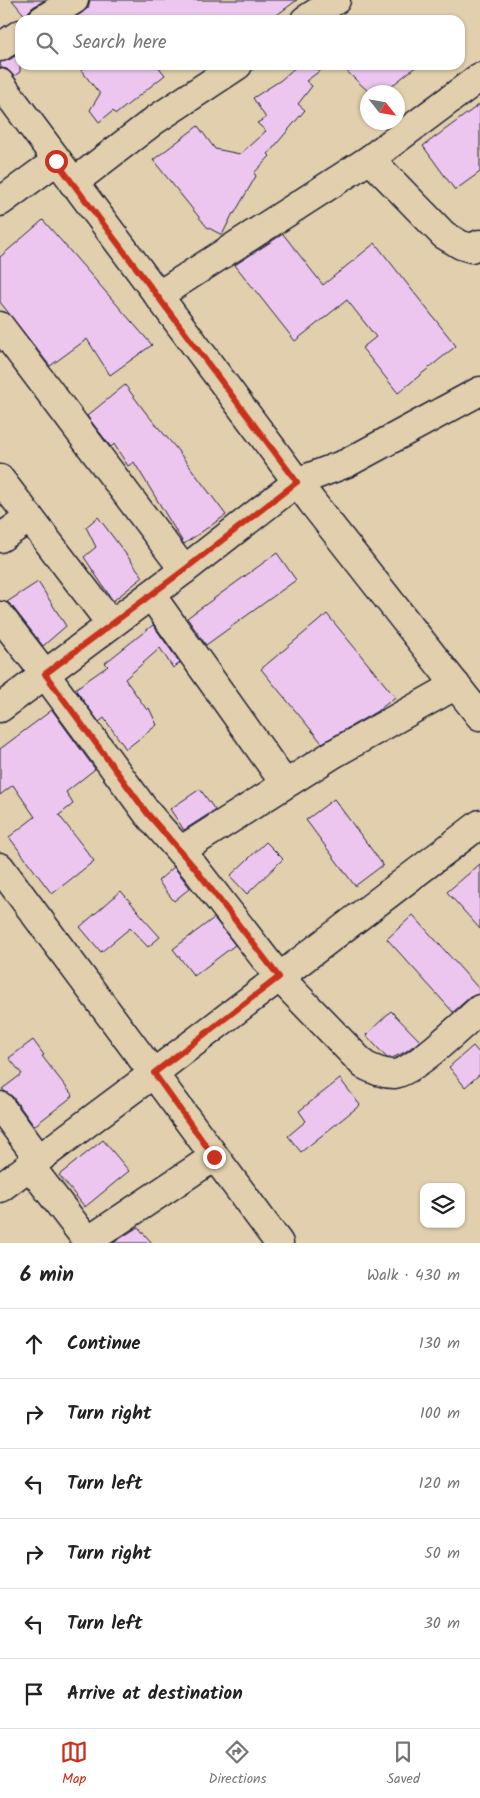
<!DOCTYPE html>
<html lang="en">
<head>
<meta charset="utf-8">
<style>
  :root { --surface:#fff; --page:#f2f2f2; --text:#222; --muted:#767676; --line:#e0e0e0; --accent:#c8321e }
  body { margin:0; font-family:Kalam,sans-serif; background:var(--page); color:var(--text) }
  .controls { position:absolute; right:15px; bottom:15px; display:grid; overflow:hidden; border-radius:10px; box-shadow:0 1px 4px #0004 }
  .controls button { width:45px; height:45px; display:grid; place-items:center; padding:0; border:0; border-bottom:1px solid var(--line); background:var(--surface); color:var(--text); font:25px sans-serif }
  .compass { position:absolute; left:360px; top:85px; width:45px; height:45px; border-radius:50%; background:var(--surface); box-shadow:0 1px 4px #0004; rotate:121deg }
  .stop { position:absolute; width:15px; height:15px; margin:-11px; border:4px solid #c8321e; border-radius:50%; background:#fff }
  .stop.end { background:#c8321e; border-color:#fff; box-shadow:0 1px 5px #0008 }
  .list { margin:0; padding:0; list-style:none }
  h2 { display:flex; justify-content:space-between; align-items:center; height:65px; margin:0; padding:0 20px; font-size:21px }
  h2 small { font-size:16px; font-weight:400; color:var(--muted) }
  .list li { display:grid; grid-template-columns:32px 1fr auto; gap:15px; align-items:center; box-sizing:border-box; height:70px; padding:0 20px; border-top:1px solid var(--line) }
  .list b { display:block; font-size:19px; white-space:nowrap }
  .list em { font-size:16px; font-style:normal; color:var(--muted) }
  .icon { flex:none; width:28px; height:28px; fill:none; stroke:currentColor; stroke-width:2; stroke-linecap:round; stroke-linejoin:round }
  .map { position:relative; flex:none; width:480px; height:1243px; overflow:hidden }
  .search { position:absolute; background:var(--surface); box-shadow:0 1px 4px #0004; left:15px; right:15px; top:15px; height:55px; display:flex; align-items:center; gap:12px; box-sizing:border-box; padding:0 18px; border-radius:15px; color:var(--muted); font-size:19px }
  .sheet { height:485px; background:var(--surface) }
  nav { display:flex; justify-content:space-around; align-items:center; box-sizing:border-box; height:70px; border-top:1px solid var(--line); background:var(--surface); font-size:14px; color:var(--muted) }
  nav a { display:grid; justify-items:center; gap:2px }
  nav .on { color:var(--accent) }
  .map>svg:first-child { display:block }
</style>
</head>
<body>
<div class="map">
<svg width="480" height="1243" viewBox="0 0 480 1243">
  <rect width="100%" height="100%" fill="#e1cfad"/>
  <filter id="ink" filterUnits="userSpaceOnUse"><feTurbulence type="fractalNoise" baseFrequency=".02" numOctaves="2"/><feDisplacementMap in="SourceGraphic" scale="10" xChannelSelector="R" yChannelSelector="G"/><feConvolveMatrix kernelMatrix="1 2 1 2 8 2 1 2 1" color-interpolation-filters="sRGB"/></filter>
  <g filter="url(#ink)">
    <g fill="#edc6ef" stroke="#22223b">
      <polygon points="12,0 45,0 33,7 28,12 27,18"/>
      <polygon points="90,0 297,0 270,20 71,20 88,8"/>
      <polygon points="20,53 20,72 14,76 7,69 1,68 0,62 9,60"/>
      <polygon points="77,65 157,65 165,75 116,114 113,111 99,122 90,110 100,94"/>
      <polygon points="298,65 328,65 306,81 312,86 298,104 305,110 268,154 270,156 254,173 256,176 234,214 233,213 222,235 207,227 153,160 198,126 215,149 240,154 266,131 257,123 266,118 253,98 281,80"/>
      <polygon points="340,65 418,65 384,92 369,92"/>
      <polygon points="480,104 480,172 455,190 423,146"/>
      <polygon points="43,220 152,345 110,375 87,339 50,366 0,302 0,257"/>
      <polygon points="283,234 323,285 375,243 456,346 398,393 362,348 376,337 347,300 295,341 235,265"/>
      <polygon points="125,385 146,413 175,447 226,515 184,544 134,462 128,466 114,444 111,447 87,416"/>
      <polygon points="98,517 143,577 113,601 84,557 96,547 86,527"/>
      <polygon points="277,553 296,580 206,645 187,618"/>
      <polygon points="38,582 66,626 43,646 12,606 7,602"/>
      <polygon points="327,614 395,697 379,710 322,743 261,669"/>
      <polygon points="153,625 180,663 173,668 160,648 125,679 147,710 149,708 157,725 126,749 104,718 99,722 75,689 108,666 105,663"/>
      <polygon points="52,710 95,769 66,792 73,804 59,815 94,861 52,894 9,837 35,817 13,785 0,795 0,749"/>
      <polygon points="200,789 215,810 184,830 170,809"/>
      <polygon points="334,799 383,865 355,886 306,820"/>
      <polygon points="266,842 283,859 247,894 230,876"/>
      <polygon points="480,864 480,929 447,892"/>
      <polygon points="174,867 190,888 174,901 158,881"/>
      <polygon points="121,891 143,917 142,917 160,937 148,947 130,928 101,952 80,927"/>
      <polygon points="413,915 480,990 480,994 470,997 453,1012 387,939"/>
      <polygon points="214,918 235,945 194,976 173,949"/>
      <polygon points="391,1011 420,1041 405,1052 392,1058 387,1058 366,1035"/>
      <polygon points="33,1040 44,1055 42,1056 73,1096 34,1126 13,1097 2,1089 22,1074 9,1058"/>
      <polygon points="473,1046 480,1054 480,1074 465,1087 449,1067"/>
      <polygon points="340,1079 360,1105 301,1152 288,1136 306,1121 299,1111"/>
      <polygon points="103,1140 129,1171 85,1207 59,1175"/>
      <polygon points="138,1227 152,1243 113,1243"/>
    </g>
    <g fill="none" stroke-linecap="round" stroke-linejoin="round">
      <defs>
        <g id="minor">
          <polyline points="42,20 74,0"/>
          <polyline points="305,20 336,0"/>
          <polyline points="0,47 20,34"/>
          <polyline points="0,83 312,502 480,716"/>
          <polyline points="370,159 444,235 461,245 471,248 480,244"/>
          <polyline points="73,183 155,120 238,65"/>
          <polyline points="0,202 56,161"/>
          <polyline points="159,295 370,159 480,77"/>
          <polyline points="0,326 184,570"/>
          <polyline points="0,479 111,624"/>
          <polyline points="0,538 30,518"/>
          <polyline points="151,595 285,784"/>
          <path d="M0,616L45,674L147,813L194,867L279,977L364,1065C374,1070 383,1074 394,1074C414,1072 463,1024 480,1009"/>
          <polyline points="0,708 184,570 297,482 347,463 480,391"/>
          <polyline points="180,851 335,753 456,685"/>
          <polyline points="0,867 279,1243"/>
          <polyline points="0,1106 39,1159"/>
          <polyline points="30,1166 89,1243"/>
          <polyline points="0,1188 154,1073 480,824"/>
          <polyline points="88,1241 214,1157"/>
        </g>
      </defs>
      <use href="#minor" stroke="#22223b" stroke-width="31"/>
      <use href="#minor" stroke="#e1cfad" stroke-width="28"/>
    </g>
  </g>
  <g fill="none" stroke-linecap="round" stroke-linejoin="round" filter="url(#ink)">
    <polyline stroke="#c8321e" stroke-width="6" points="56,161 297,482 184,570 45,674 147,813 194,867 279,977 154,1073 214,1157"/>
  </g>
</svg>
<div class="controls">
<button><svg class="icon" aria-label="layers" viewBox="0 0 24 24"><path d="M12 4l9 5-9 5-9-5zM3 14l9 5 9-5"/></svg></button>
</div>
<svg class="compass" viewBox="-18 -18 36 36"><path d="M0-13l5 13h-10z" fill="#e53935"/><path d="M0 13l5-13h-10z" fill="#767676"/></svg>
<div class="stop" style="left:56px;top:161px"></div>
<div class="stop end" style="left:214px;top:1157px"></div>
<div class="search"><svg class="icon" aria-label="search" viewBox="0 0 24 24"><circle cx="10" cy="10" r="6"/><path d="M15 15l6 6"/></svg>Search here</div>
</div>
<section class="sheet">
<h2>6 min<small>Walk · 430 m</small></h2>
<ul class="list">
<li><svg class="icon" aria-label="ahead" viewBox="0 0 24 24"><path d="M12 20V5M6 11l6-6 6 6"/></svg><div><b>Continue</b></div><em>130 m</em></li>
<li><svg class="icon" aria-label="right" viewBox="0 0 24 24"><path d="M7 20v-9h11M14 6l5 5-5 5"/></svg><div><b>Turn right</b></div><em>100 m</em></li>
<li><svg class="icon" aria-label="left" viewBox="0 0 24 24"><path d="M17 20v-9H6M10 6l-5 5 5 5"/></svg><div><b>Turn left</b></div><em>120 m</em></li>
<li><svg class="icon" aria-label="right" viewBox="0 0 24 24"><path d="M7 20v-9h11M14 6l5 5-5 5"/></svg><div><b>Turn right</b></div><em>50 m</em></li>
<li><svg class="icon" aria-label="left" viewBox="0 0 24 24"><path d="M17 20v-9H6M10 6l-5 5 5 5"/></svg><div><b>Turn left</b></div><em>30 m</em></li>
<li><svg class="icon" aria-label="arrive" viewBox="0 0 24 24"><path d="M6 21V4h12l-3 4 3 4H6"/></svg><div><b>Arrive at destination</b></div></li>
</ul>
</section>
<nav>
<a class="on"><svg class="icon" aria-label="map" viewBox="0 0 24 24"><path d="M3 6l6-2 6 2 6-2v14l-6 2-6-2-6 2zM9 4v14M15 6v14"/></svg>Map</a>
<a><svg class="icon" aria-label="directions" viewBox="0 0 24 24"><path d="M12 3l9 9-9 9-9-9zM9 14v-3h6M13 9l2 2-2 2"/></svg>Directions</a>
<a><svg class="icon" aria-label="saved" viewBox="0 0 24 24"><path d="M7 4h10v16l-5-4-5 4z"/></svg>Saved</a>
</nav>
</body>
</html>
